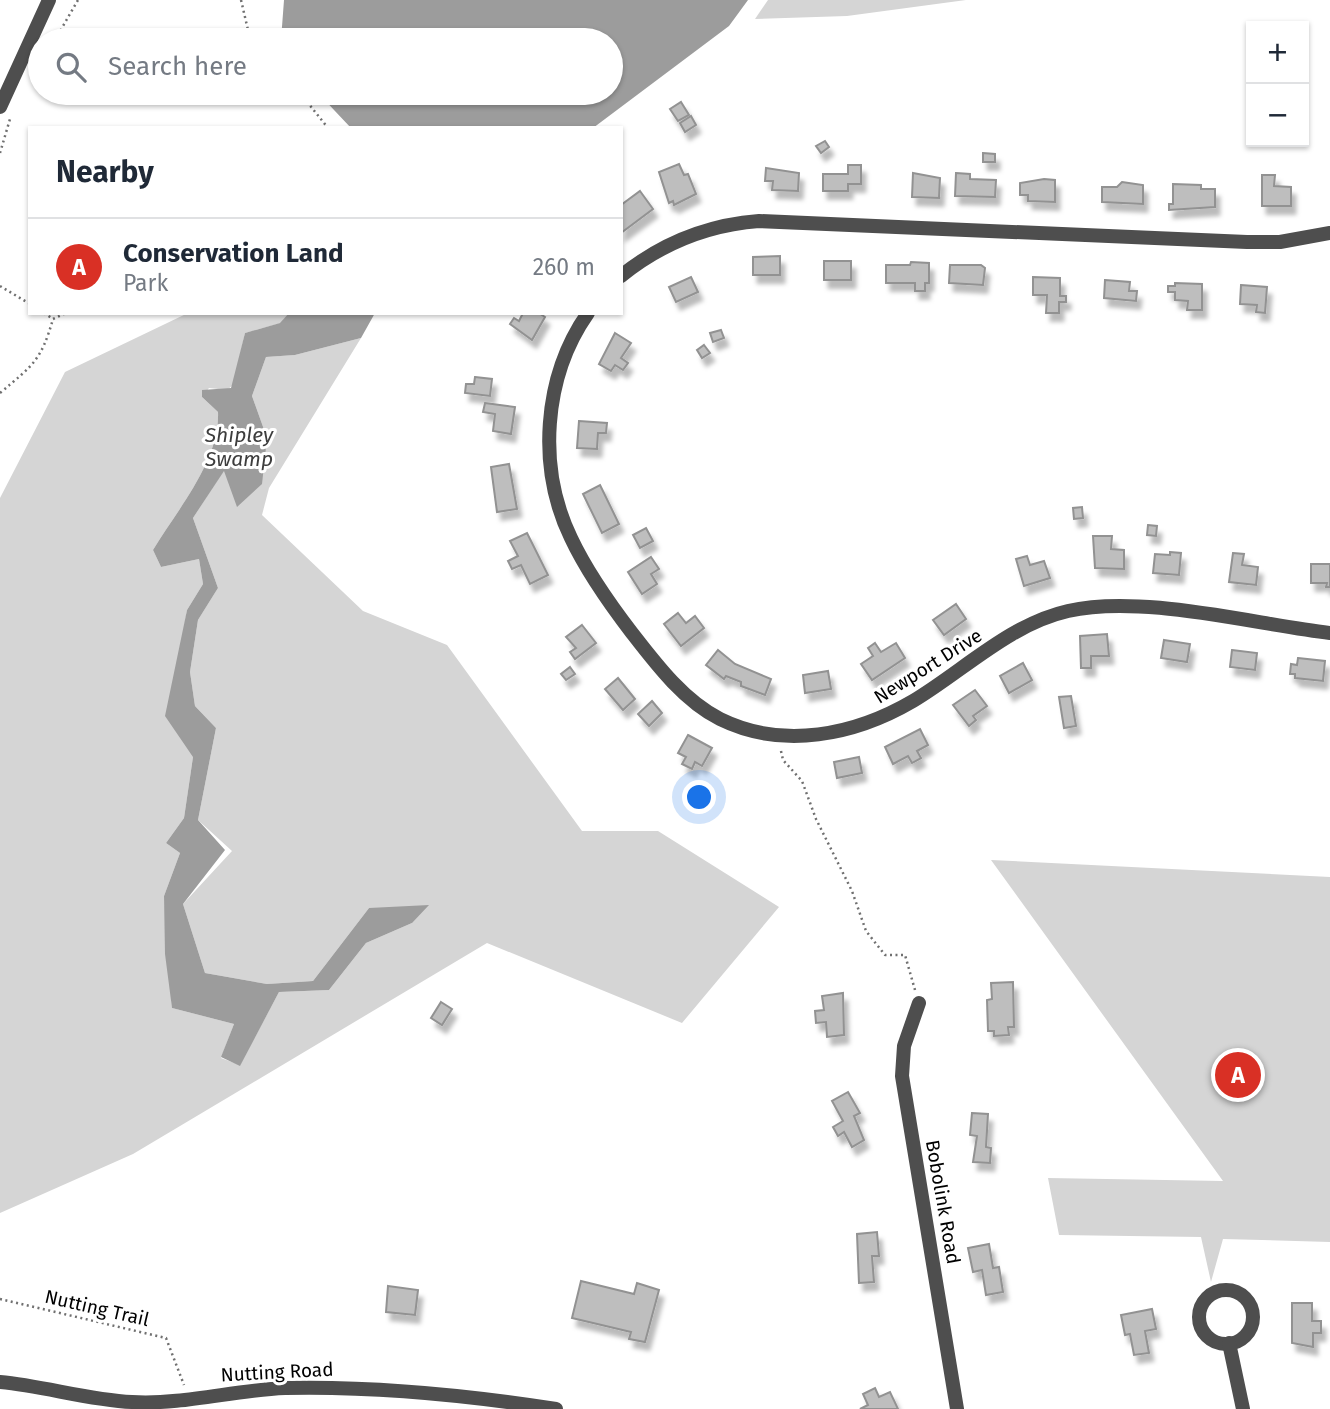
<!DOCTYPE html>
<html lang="en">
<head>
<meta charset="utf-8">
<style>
  :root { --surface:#fff; --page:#f6f6f7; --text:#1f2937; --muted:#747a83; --line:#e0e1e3; --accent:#d93025 }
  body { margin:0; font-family:"Fira Sans",sans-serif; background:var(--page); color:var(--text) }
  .controls { position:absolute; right:21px; top:21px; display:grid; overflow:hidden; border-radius:0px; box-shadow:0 2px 5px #0004 }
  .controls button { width:63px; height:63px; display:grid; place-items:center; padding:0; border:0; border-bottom:2px solid var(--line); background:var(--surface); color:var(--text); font:35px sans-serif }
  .you { position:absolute; left:700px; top:798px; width:24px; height:24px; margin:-18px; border:5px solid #fff; border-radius:50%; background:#1a73e8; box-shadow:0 0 0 10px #1a73e833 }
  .badge { display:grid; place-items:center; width:46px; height:46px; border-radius:50%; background:var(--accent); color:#fff; font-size:23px; font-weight:700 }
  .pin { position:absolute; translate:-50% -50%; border:4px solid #fff; box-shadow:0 2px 7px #0006 }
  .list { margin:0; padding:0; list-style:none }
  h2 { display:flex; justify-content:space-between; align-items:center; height:91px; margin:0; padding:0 28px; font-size:30px }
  h2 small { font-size:23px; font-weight:400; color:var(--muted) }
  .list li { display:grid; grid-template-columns:46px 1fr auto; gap:21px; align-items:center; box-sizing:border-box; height:98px; padding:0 28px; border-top:2px solid var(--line) }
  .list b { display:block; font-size:26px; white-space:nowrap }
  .list p { margin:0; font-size:23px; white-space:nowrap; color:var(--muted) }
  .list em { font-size:23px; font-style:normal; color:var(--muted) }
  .icon { flex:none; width:38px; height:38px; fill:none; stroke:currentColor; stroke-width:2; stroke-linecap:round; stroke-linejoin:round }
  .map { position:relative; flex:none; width:1330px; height:1409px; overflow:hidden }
  .search { position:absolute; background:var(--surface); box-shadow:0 2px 5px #0004; left:28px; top:28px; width:595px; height:77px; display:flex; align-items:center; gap:18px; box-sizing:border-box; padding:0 24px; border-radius:38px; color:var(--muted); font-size:26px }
  .panel { position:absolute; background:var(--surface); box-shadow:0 2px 5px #0004; left:28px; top:126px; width:595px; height:189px; border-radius:0px }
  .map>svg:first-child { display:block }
</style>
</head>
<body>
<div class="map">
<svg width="1330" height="1409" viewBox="0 0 1330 1409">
  <defs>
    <filter id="shadow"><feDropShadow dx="4.5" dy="8" stdDeviation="2" flood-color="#0004"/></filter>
  </defs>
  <rect width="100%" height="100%" fill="#fff"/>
  <g fill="#d5d5d5">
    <polygon points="768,0 966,0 847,16 755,19"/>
    <path d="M188,313H289L281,323L245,333L233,385L227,390L209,388L202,397L218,412C220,461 177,510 153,550L161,567L199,559L203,584L187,610L180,652L193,757L184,818L166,843L180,853L164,896L172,1008L234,1024L221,1058L240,1065L279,992L329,990L366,943L412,923L369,908L313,981L267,984L205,973L183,904L232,851L198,820L216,728L195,706L190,672L198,620L218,588L193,518L224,470L267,438L252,396L266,357L295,355L361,338L269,488L262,515L363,611L447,645L582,831H658L779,907L682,1023L487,943L133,1154L0,1213V498L65,372Z"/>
    <polygon points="991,860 1330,877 1330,1242 1223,1239 1211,1282 1201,1237 1059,1235 1048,1178 1223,1181"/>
  </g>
  <g fill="#9c9c9c">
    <polygon points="284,0 748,0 729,26 593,128 351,128 318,93 611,93 611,40 281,40"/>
    <path d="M289,313H375L361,338L295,355L266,357L252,396L267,438L262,484L237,507L224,471L193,518L218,588L198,620L190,672L195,706L216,728L198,820L225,850L183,904L205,973L267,984L313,981L369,908L429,905L412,923L366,943L329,990L279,992L240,1066L221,1057L234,1024L172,1008L165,954L164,896L180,853L166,843L184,818L193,757L165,716L187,610L203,584L199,559L161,567L153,550C177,510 220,461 218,412L202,397V390L231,388L245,333L280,323Z"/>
  </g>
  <g fill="#bebebe" stroke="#929292" stroke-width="2" filter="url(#shadow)">
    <polygon points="681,102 689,115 678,121 670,109"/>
    <polygon points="691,116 696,125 685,132 680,123"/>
    <polygon points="825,141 829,147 821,153 816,146"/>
    <polygon points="983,153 995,154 995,162 983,162"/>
    <polygon points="679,164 684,175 688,174 696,194 674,205 673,201 669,203 659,172"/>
    <polygon points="848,165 861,165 861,184 848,184 848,191 823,191 823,174 848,174"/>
    <polygon points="766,168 799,173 798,191 772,190 773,181 765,181"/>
    <polygon points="913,173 940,178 939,198 912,197"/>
    <polygon points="956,173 970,174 970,179 996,180 995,197 955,196"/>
    <polygon points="1262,175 1275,175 1274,186 1291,187 1291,206 1262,206"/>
    <polygon points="1044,179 1055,180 1055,202 1028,201 1028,195 1020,195 1020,183"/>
    <polygon points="1122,182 1143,185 1143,204 1102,202 1102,187 1117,187"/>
    <polygon points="1173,184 1201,185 1201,189 1215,189 1215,207 1169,210 1169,204 1173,204"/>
    <polygon points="640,191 653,209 621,233 621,205"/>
    <polygon points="780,256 780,275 753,275 753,257"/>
    <rect x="824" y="261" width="27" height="19"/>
    <polygon points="911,262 929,263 929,283 925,283 925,291 915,291 915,283 886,283 886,265 910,265"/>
    <polygon points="950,265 981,265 985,268 983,285 949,283"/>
    <polygon points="691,277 698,292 676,302 669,287"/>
    <polygon points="1033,277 1060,278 1060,296 1066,296 1066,302 1059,302 1059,313 1046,313 1047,295 1033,295"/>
    <polygon points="1105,280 1130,282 1129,291 1137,291 1136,301 1104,298"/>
    <polygon points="1175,283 1202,284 1202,310 1187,310 1188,301 1175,300 1175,292 1168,292 1168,286 1175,286"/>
    <polygon points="1241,285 1267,287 1265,313 1256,312 1257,305 1240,304"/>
    <polygon points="523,313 539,313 545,317 532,340 510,324 514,318 519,321"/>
    <polygon points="721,330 724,338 713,342 710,333"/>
    <polygon points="615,333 631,343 621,358 628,363 623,370 615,365 611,371 599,364"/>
    <polygon points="704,345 710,353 702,358 697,350"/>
    <polygon points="475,377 492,379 490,396 465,393 466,384 474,384"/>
    <polygon points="485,403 515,407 511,434 493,431 495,414 483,412"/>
    <polygon points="579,421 607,423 606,433 598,433 597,449 577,448"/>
    <polygon points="509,464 517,509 497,512 491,467"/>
    <polygon points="600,485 619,524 602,533 583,494"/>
    <polygon points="1082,507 1083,518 1074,519 1073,508"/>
    <polygon points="1148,525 1157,526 1156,536 1147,535"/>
    <polygon points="646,528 653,541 640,548 633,535"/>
    <polygon points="527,533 548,575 530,584 521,565 512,569 508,561 518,556 510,541"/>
    <polygon points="1093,536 1112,536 1111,549 1124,550 1124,569 1095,568"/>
    <polygon points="1170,552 1181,553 1179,575 1153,573 1155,554 1170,555"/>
    <polygon points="1233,553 1244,554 1242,565 1258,567 1256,585 1229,582"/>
    <polygon points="1027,556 1030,565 1044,561 1050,578 1024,586 1016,559"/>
    <polygon points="651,557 659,569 651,574 657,584 642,594 628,572"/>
    <polygon points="1311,564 1330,564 1330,587 1326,587 1327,583 1311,583"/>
    <polygon points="956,604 966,619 944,635 933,620"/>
    <polygon points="678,613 686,623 695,616 704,628 681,646 664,624"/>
    <polygon points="582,625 596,643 575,659 570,652 576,648 566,637"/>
    <polygon points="1107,634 1109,656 1091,656 1091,668 1081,668 1080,636"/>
    <polygon points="1164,640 1190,644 1187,662 1161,658"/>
    <polygon points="875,643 881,652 896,643 905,658 872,680 861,664 873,656 868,648"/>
    <polygon points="718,650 735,664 771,679 765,695 741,686 741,682 726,676 724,679 706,665"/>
    <polygon points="1232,650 1257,653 1255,670 1230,667"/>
    <polygon points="1298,658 1325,661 1323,681 1295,678 1295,674 1290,674 1291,664 1297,665"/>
    <polygon points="1023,663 1032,680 1009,693 1000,676"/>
    <polygon points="570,667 575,674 566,680 561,674"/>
    <polygon points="828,671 831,689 805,693 803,675"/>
    <polygon points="618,678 635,699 623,710 605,689"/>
    <polygon points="975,690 987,706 973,716 976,720 969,726 953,705"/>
    <polygon points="1071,696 1076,726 1064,728 1059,697"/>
    <polygon points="652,701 662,713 649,726 638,714"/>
    <polygon points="920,729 928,745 917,751 921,758 912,763 908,756 893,764 885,747"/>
    <polygon points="688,735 712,748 702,766 695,762 692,769 682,764 686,757 678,753"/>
    <polygon points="859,757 862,773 837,778 834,762"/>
    <polygon points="1013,982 1014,1027 1008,1027 1009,1035 994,1036 994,1031 988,1031 987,1000 992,999 991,983"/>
    <polygon points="843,993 844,1035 827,1037 826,1022 816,1023 815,1011 824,1010 822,996"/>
    <polygon points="441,1002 452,1009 442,1025 431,1018"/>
    <polygon points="848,1092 860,1113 854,1116 864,1140 852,1147 844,1132 838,1136 833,1127 843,1121 832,1101"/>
    <polygon points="972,1113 988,1114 986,1147 991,1148 990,1163 973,1162 977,1136 970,1135"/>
    <polygon points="877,1232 879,1256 872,1256 874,1282 859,1283 857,1234"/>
    <polygon points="989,1244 993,1268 999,1267 1003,1292 986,1295 982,1270 973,1272 968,1248"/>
    <polygon points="581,1281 634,1294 637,1283 659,1290 645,1342 629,1339 631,1332 572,1318"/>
    <polygon points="388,1286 418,1290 415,1315 386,1312"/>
    <polygon points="1292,1303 1312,1303 1312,1321 1321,1321 1321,1333 1313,1333 1313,1347 1292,1343"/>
    <polygon points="1152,1309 1156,1329 1145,1331 1149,1353 1134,1355 1130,1334 1125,1335 1121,1315"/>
    <polygon points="875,1388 879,1397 890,1392 898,1409 860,1409 868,1405 863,1394"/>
  </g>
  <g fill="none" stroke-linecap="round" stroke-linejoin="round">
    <g stroke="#707070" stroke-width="2.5" stroke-dasharray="2 3.5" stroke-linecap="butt">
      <polyline points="241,0 248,30 257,40"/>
      <polyline points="55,40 78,0"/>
      <polyline points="33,72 40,64"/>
      <polyline points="300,93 328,128"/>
      <polyline points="0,153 10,119"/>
      <polyline points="0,286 30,304"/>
      <polyline points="44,313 53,319"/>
      <polyline points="53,319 66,313"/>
      <path d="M0,393C33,365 41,361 53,319"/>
      <polyline points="781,751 783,760 802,781 816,819 852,891 866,931 885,955 905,955 915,990"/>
      <polyline points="0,1299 166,1338 184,1385"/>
    </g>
    <g stroke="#4e4e4e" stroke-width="14">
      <polyline points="0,107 49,0"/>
      <path d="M621,276C662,243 706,225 759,221L1247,242H1280L1330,233"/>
      <path d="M588,313C543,377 537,468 571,538C587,572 609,603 632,633C656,664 684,701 720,719C783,750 855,735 913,701C963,671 1010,624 1068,611C1141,594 1253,624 1330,633"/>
      <polyline points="919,1003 904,1046 902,1076 957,1409"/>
      <circle cx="1226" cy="1317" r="27"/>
      <polyline points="1229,1343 1243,1409"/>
      <path d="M0,1382C44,1386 88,1400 132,1402C183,1405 234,1390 285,1388C377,1386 466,1395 556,1409"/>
    </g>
  </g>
  <g text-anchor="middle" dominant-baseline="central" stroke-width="6" stroke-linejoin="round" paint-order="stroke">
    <g font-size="19" fill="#000" stroke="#fff">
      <text transform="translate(928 666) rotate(-32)">Newport Drive</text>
      <text transform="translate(943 1202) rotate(80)">Bobolink Road</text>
      <text transform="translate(97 1308) rotate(13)">Nutting Trail</text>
      <text transform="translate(277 1372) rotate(-3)">Nutting Road</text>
    </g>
    <g font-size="21" font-style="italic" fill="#3d3d3d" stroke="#fff">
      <text x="239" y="435">Shipley<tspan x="239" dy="24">Swamp</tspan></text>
    </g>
  </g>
</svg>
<div class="controls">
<button>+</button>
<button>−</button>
</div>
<div class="you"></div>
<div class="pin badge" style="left:1238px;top:1075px">A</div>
<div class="search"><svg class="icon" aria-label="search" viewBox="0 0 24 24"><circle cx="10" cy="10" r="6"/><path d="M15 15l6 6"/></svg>Search here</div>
<section class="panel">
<h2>Nearby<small></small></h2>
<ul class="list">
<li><span class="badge">A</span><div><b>Conservation Land</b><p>Park</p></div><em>260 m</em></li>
</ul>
</section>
</div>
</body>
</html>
